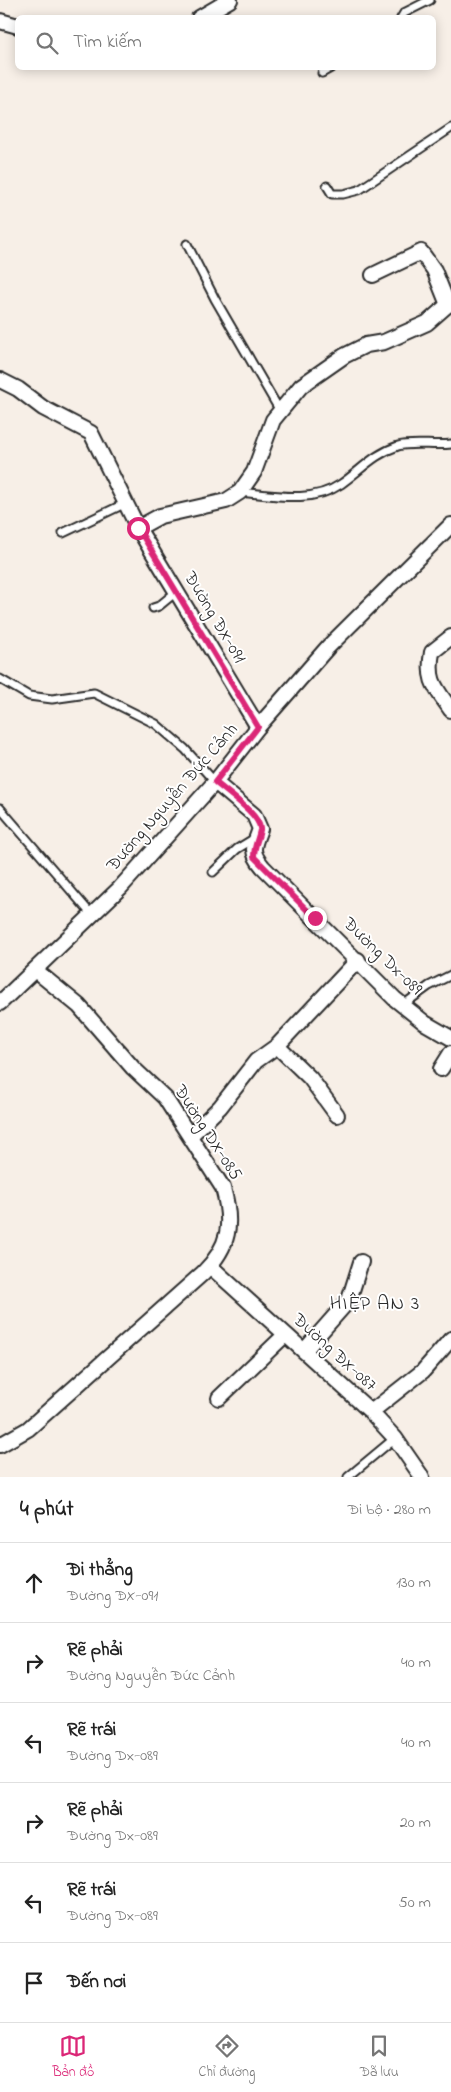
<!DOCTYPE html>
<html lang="vi">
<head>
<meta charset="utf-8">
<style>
  :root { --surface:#fff; --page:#f6f6f6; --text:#222; --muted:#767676; --line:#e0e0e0; --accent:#db2777 }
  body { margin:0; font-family:"Indie Flower",sans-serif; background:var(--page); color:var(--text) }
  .stop { position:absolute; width:15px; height:15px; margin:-11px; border:4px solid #db2777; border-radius:50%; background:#fff }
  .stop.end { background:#db2777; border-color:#fff; box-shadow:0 1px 5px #0008 }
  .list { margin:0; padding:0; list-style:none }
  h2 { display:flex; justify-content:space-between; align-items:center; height:65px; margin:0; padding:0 20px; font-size:21px }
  h2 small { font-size:16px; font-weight:400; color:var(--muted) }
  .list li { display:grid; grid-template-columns:32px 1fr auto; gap:15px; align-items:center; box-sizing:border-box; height:80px; padding:0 20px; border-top:1px solid var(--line) }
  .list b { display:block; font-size:19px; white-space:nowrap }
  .list p { margin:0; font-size:16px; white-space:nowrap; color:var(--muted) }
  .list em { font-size:16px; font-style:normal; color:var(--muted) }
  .icon { flex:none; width:28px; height:28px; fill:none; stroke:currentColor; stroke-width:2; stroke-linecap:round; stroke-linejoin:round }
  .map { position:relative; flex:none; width:451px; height:1477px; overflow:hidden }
  .search { position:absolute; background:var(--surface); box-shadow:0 2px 12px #0003; left:15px; right:15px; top:15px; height:55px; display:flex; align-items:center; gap:12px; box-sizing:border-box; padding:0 18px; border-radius:8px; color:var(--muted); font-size:19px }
  .sheet { height:545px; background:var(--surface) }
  nav { display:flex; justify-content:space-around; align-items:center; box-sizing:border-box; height:70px; border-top:1px solid var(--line); background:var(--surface); font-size:14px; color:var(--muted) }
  nav a { display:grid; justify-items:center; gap:2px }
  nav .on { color:var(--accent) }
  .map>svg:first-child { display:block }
</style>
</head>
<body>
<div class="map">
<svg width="451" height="1477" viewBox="0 0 451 1477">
  <rect width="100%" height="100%" fill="#f7efe7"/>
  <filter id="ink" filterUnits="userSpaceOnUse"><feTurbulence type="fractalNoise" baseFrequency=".02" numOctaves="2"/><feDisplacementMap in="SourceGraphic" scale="10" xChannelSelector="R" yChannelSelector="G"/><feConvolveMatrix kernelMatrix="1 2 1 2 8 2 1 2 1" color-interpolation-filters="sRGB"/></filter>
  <g filter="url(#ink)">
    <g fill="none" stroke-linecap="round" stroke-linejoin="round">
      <defs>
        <g id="lane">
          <polyline points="401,18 404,13 430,0"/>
          <polyline points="322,73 331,68"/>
          <polyline points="327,186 332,194 343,194 359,190 451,128"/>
          <polyline points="187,244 215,299 280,411"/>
          <path d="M240,492C273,495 312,504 341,484C361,470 374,454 398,446C410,442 436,446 451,444"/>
          <polyline points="63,533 124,504"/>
          <polyline points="153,608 159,606 176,592"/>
          <polyline points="0,679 29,696 52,699 94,693 156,724 185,749 215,782"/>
          <polyline points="0,808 92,915"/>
          <polyline points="213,872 237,849 255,838"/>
          <polyline points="403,1005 429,986 451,975"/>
          <polyline points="348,1477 395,1438"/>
        </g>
        <g id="street">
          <polyline points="199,18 230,0"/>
          <polyline points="0,21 18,26"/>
          <polyline points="373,275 421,252 434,270 448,305"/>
          <polyline points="0,380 18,389 43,408 91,433 138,528 258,727"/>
          <polyline points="138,528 160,516 226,501 240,492 254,472 273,420 301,386 344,356 366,345 384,342 427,323 451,302"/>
          <path d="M451,637L432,652C427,681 435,687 451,710"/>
          <path d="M215,782L254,815L260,829C253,847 250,852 263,867L395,999L425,1023L451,1038"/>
          <polyline points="0,1003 120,888 215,782 258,727 328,647 451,525"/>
          <polyline points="277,1046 310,1078 337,1115"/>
          <polyline points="441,1069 451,1053"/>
          <polyline points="190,1136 220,1107 256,1061 277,1046 358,960"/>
          <polyline points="210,1266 369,1410 395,1438 422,1477"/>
          <polyline points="304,1351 349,1300 361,1262"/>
          <polyline points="219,1398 285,1335"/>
          <polyline points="371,1412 423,1371 451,1339"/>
          <path d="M0,1445L28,1429L203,1273C230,1246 233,1224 223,1188L165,1098L133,1068L79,1006L35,970"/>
        </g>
      </defs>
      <use href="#lane" stroke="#2b2b2b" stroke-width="11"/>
      <use href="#street" stroke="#2b2b2b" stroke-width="18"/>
      <use href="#lane" stroke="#fff" stroke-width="7"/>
      <use href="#street" stroke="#fff" stroke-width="14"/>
    </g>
  </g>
  <g fill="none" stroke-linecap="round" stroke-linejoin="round" filter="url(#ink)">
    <path stroke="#db2777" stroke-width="6" d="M138,528L258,727L215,782C225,791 262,816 260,830C258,841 254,845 254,857L315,918"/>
  </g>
  <g text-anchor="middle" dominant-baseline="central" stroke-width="4" stroke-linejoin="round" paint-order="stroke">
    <g font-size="18" fill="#2b2b2b" stroke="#fff">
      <text transform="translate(214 618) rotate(59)">Đường ĐX-091</text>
      <text transform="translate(173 798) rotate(-49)">Đường Nguyễn Đức Cảnh</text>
      <text transform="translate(382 957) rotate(44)">Đường Dx-089</text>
      <text transform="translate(207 1133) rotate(57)">Đường DX-085</text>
      <text transform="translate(334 1353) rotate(42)">Đường ĐX-087</text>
    </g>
    <g font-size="20" letter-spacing="1" fill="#2b2b2b" stroke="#fff">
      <text x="375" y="1304">HIỆP AN 3</text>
    </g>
  </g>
</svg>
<div class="stop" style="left:138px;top:528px"></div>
<div class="stop end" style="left:315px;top:918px"></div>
<div class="search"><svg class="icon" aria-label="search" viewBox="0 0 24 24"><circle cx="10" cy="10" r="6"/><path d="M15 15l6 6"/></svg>Tìm kiếm</div>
</div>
<section class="sheet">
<h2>4 phút<small>Đi bộ · 280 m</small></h2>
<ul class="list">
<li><svg class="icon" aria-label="ahead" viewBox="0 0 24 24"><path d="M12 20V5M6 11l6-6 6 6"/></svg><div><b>Đi thẳng</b><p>Đường ĐX-091</p></div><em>130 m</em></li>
<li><svg class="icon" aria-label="right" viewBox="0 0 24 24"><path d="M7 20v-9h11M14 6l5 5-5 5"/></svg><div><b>Rẽ phải</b><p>Đường Nguyễn Đức Cảnh</p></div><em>40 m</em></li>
<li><svg class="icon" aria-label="left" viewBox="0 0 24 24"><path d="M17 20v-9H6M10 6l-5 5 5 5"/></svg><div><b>Rẽ trái</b><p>Đường Dx-089</p></div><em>40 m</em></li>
<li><svg class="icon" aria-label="right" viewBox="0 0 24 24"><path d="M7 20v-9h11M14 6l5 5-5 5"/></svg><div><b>Rẽ phải</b><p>Đường Dx-089</p></div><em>20 m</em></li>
<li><svg class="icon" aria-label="left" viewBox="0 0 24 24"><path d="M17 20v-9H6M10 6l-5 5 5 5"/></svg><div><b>Rẽ trái</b><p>Đường Dx-089</p></div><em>50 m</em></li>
<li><svg class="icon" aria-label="arrive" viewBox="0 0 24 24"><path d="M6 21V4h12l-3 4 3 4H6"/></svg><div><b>Đến nơi</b></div></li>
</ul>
</section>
<nav>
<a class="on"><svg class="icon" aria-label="map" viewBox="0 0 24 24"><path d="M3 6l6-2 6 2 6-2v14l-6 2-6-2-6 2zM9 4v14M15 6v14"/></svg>Bản đồ</a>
<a><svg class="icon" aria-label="directions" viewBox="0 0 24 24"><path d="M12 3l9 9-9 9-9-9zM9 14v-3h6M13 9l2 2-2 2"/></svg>Chỉ đường</a>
<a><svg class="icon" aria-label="saved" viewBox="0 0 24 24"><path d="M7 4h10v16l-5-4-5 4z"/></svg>Đã lưu</a>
</nav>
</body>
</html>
